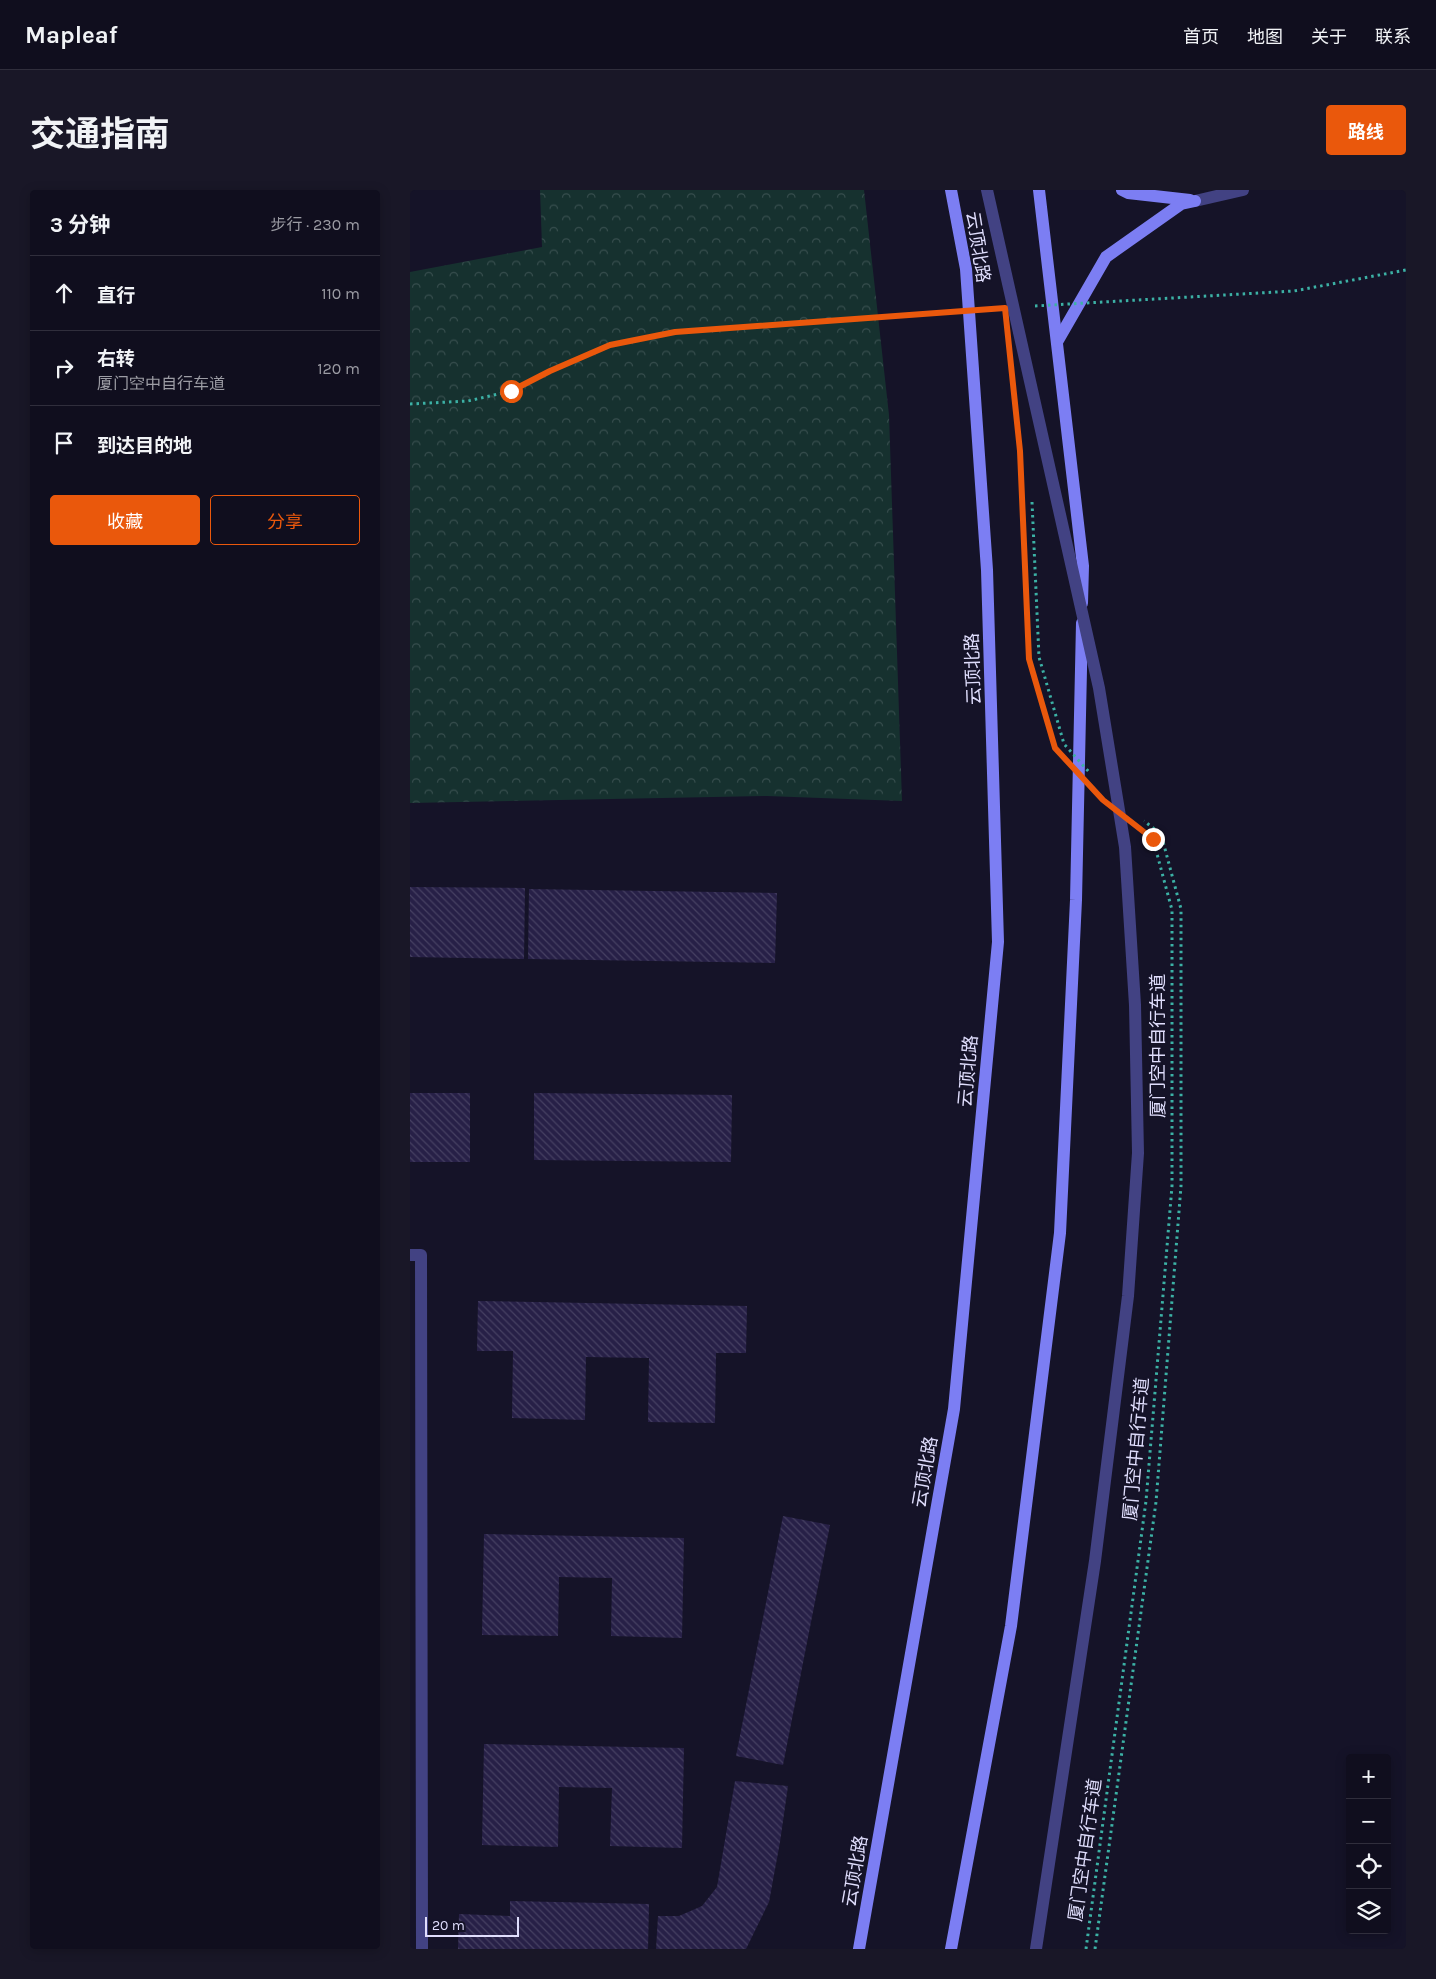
<!DOCTYPE html>
<html lang="zh">
<head>
<meta charset="utf-8">
<style>
  :root { --surface:#100e1e; --page:#191727; --text:#f1f3f6; --muted:#9c9ca4; --line:#302e3c; --accent:#ea580c }
  body { margin:0; font-family:Karla,"Noto Sans SC",sans-serif; background:var(--page); color:var(--text) }
  .controls { position:absolute; right:15px; bottom:15px; display:grid; overflow:hidden; border-radius:5px; box-shadow:0 2px 12px #0003 }
  .controls button { width:45px; height:45px; display:grid; place-items:center; padding:0; border:0; border-bottom:1px solid var(--line); background:var(--surface); color:var(--text); font:25px sans-serif }
  .scale { position:absolute; left:15px; bottom:12px; width:94px; box-sizing:border-box; padding-left:5px; border:2px solid #dfddfc; border-top:0; font-size:14px; line-height:18px; white-space:nowrap; color:#dfddfc; -webkit-text-stroke:4px #151328; paint-order:stroke }
  .stop { position:absolute; width:15px; height:15px; margin:-11px; border:4px solid #ea580c; border-radius:50%; background:#fff }
  .stop.end { background:#ea580c; border-color:#fff; box-shadow:0 1px 5px #0008 }
  .list { margin:0; padding:0; list-style:none }
  h2 { display:flex; justify-content:space-between; align-items:center; height:65px; margin:0; padding:0 20px; font-size:21px }
  h2 small { font-size:16px; font-weight:400; color:var(--muted) }
  .list li { display:grid; grid-template-columns:32px 1fr auto; gap:15px; align-items:center; box-sizing:border-box; height:75px; padding:0 20px; border-top:1px solid var(--line) }
  .list b { display:block; font-size:19px; white-space:nowrap }
  .list p { margin:0; font-size:16px; white-space:nowrap; color:var(--muted) }
  .list em { font-size:16px; font-style:normal; color:var(--muted) }
  .actions { display:flex; gap:10px; padding:15px 20px }
  .actions a { flex:1; padding:11px 0; border:1px solid var(--accent); border-radius:5px; text-align:center; font-size:18px; color:var(--accent) }
  .actions .main { background:var(--accent); color:#fff }
  .icon { flex:none; width:28px; height:28px; fill:none; stroke:currentColor; stroke-width:2; stroke-linecap:round; stroke-linejoin:round }
  .map { position:relative; flex:none; width:996px; height:1759px; overflow:hidden; border-radius:5px }
  header { display:flex; align-items:center; gap:30px; box-sizing:border-box; height:70px; padding:0 25px; background:var(--surface); border-bottom:1px solid var(--line) }
  header strong { font-size:24px }
  nav { display:flex; gap:28px; margin-inline-start:auto; font-size:18px }
  .intro { display:flex; align-items:center; justify-content:space-between; box-sizing:border-box; height:120px; padding:0 30px }
  h1 { margin:0; font-size:35px }
  .button { padding:12px 22px; border-radius:5px; background:var(--accent); color:#fff; font-size:18px; font-weight:700 }
  main { display:flex; gap:30px; padding:0 30px }
  aside { flex:1; background:var(--surface); border-radius:5px; box-shadow:0 2px 12px #0003 }
  .map>svg:first-child { display:block }
</style>
</head>
<body>
<header>
<strong>Mapleaf</strong>
<nav><a>首页</a><a>地图</a><a>关于</a><a>联系</a></nav>
</header>
<div class="intro"><h1>交通指南</h1><a class="button">路线</a></div>
<main>
<aside>
<h2>3 分钟<small>步行 · 230 m</small></h2>
<ul class="list">
<li><svg class="icon" aria-label="ahead" viewBox="0 0 24 24"><path d="M12 20V5M6 11l6-6 6 6"/></svg><div><b>直行</b></div><em>110 m</em></li>
<li><svg class="icon" aria-label="right" viewBox="0 0 24 24"><path d="M7 20v-9h11M14 6l5 5-5 5"/></svg><div><b>右转</b><p>厦门空中自行车道</p></div><em>120 m</em></li>
<li><svg class="icon" aria-label="arrive" viewBox="0 0 24 24"><path d="M6 21V4h12l-3 4 3 4H6"/></svg><div><b>到达目的地</b></div></li>
</ul>
<div class="actions"><a class="main">收藏</a><a>分享</a></div>
</aside>
<div class="map">
<svg width="996" height="1759" viewBox="0 0 996 1759">
  <defs>
    <pattern id="forest-crowns" width="20" height="18" patternUnits="userSpaceOnUse" patternTransform="scale(1.25)"><rect width="20" height="18" fill="#16312f"/><path d="M2 6a3 3 0 1 1 6 0M12 15a3 3 0 1 1 6 0" fill="none" stroke="#374e4e"/></pattern>
    <pattern id="building-back-hatch" width="6" height="6" patternUnits="userSpaceOnUse" patternTransform="scale(1.25)"><rect width="6" height="6" fill="#272047"/><path d="M-1 5l2 2M0 0l6 6M5-1l2 2" fill="none" stroke="#464062"/></pattern>
  </defs>
  <rect width="100%" height="100%" fill="#151328"/>
  <polygon fill="url(#forest-crowns)" points="130,0 454,0 479,225 492,611 357,606 0,613 0,82 132,57"/>
  <g fill="url(#building-back-hatch)">
    <polygon points="0,697 115,698 114,769 0,767"/>
    <polygon points="119,699 367,703 365,773 118,769"/>
    <rect x="0" y="903" width="60" height="69"/>
    <polygon points="124,903 322,905 321,972 124,970"/>
    <polygon points="68,1111 337,1116 336,1163 306,1163 305,1233 238,1232 239,1168 176,1167 175,1230 102,1228 103,1161 67,1161"/>
    <polygon points="373,1326 420,1335 373,1575 326,1566"/>
    <polygon points="74,1344 274,1348 272,1448 201,1446 202,1388 149,1387 148,1446 72,1445"/>
    <polygon points="74,1554 274,1558 272,1658 200,1656 202,1598 149,1597 148,1657 72,1655"/>
    <polygon points="325,1591 378,1596 370,1652 359,1712 336,1759 246,1759 248,1726 269,1726 292,1716 307,1697"/>
    <polygon points="100,1711 239,1714 238,1759 48,1759 49,1724 100,1726"/>
  </g>
  <g fill="none" stroke-linecap="round" stroke-linejoin="round">
    <polyline stroke="#3cb1a5" stroke-width="3" stroke-dasharray="2.5 4" stroke-linecap="butt" points="0,214 58,211 101,201 140,181 200,155 265,142"/>
    <g stroke="#424283" stroke-width="12">
      <polyline points="785,11 833,0"/>
      <polyline points="0,1065 11,1065 12,1759"/>
    </g>
    <g stroke="#7c7ef3" stroke-width="12">
      <polyline points="629,0 673,376 672,413"/>
      <polyline points="712,0 718,3 780,10"/>
      <polyline points="647,152 696,67 771,14 785,11"/>
      <polyline points="449,1759 544,1219 588,752 577,380 556,79 541,0"/>
      <polyline points="541,1759 601,1436 650,1043 666,710 672,433"/>
    </g>
    <g stroke="#3cb1a5" stroke-width="3" stroke-dasharray="2.5 4" stroke-linecap="butt">
      <polyline points="625,116 884,101 996,80"/>
      <polyline points="265,142 581,119"/>
      <polyline points="610,259 619,469 645,558 681,598"/>
      <polyline points="622,312 629,467 654,554 679,582"/>
      <polyline points="676,1759 736,1311 762,996 762,720 743,649 735,643"/>
      <polyline points="685,1759 746,1312 771,996 771,719 751,644 734,631"/>
    </g>
    <polyline stroke="#424283" stroke-width="12" points="577,0 689,498 715,657 725,815 728,963 718,1106 685,1371 626,1759"/>
  </g>
  <g fill="none" stroke-linecap="round" stroke-linejoin="round">
    <polyline stroke="#ea580c" stroke-width="6" points="101,201 140,181 200,155 265,142 595,118 610,261 619,469 645,558 693,610 743,649"/>
  </g>
  <g text-anchor="middle" dominant-baseline="central" stroke-width="4" stroke-linejoin="round" paint-order="stroke">
    <g font-size="18" fill="#dfddfc" stroke="#151328">
      <text transform="translate(568 57) rotate(81)">云顶北路</text>
      <text transform="translate(563 479) rotate(-92)">云顶北路</text>
      <text transform="translate(748 856) rotate(-90)">厦门空中自行车道</text>
      <text transform="translate(558 881) rotate(-85)">云顶北路</text>
      <text transform="translate(726 1259) rotate(-85)">厦门空中自行车道</text>
      <text transform="translate(515 1282) rotate(-80)">云顶北路</text>
      <text transform="translate(675 1660) rotate(-82)">厦门空中自行车道</text>
      <text transform="translate(445 1681) rotate(-80)">云顶北路</text>
    </g>
  </g>
</svg>
<div class="controls">
<button>+</button>
<button>−</button>
<button><svg class="icon" aria-label="locate" viewBox="0 0 24 24"><circle cx="12" cy="12" r="6"/><path d="M12 2v4M12 18v4M2 12h4M18 12h4"/></svg></button>
<button><svg class="icon" aria-label="layers" viewBox="0 0 24 24"><path d="M12 4l9 5-9 5-9-5zM3 14l9 5 9-5"/></svg></button>
</div>
<div class="scale">20 m</div>
<div class="stop" style="left:101px;top:201px"></div>
<div class="stop end" style="left:743px;top:649px"></div>
</div>
</main>
</body>
</html>
